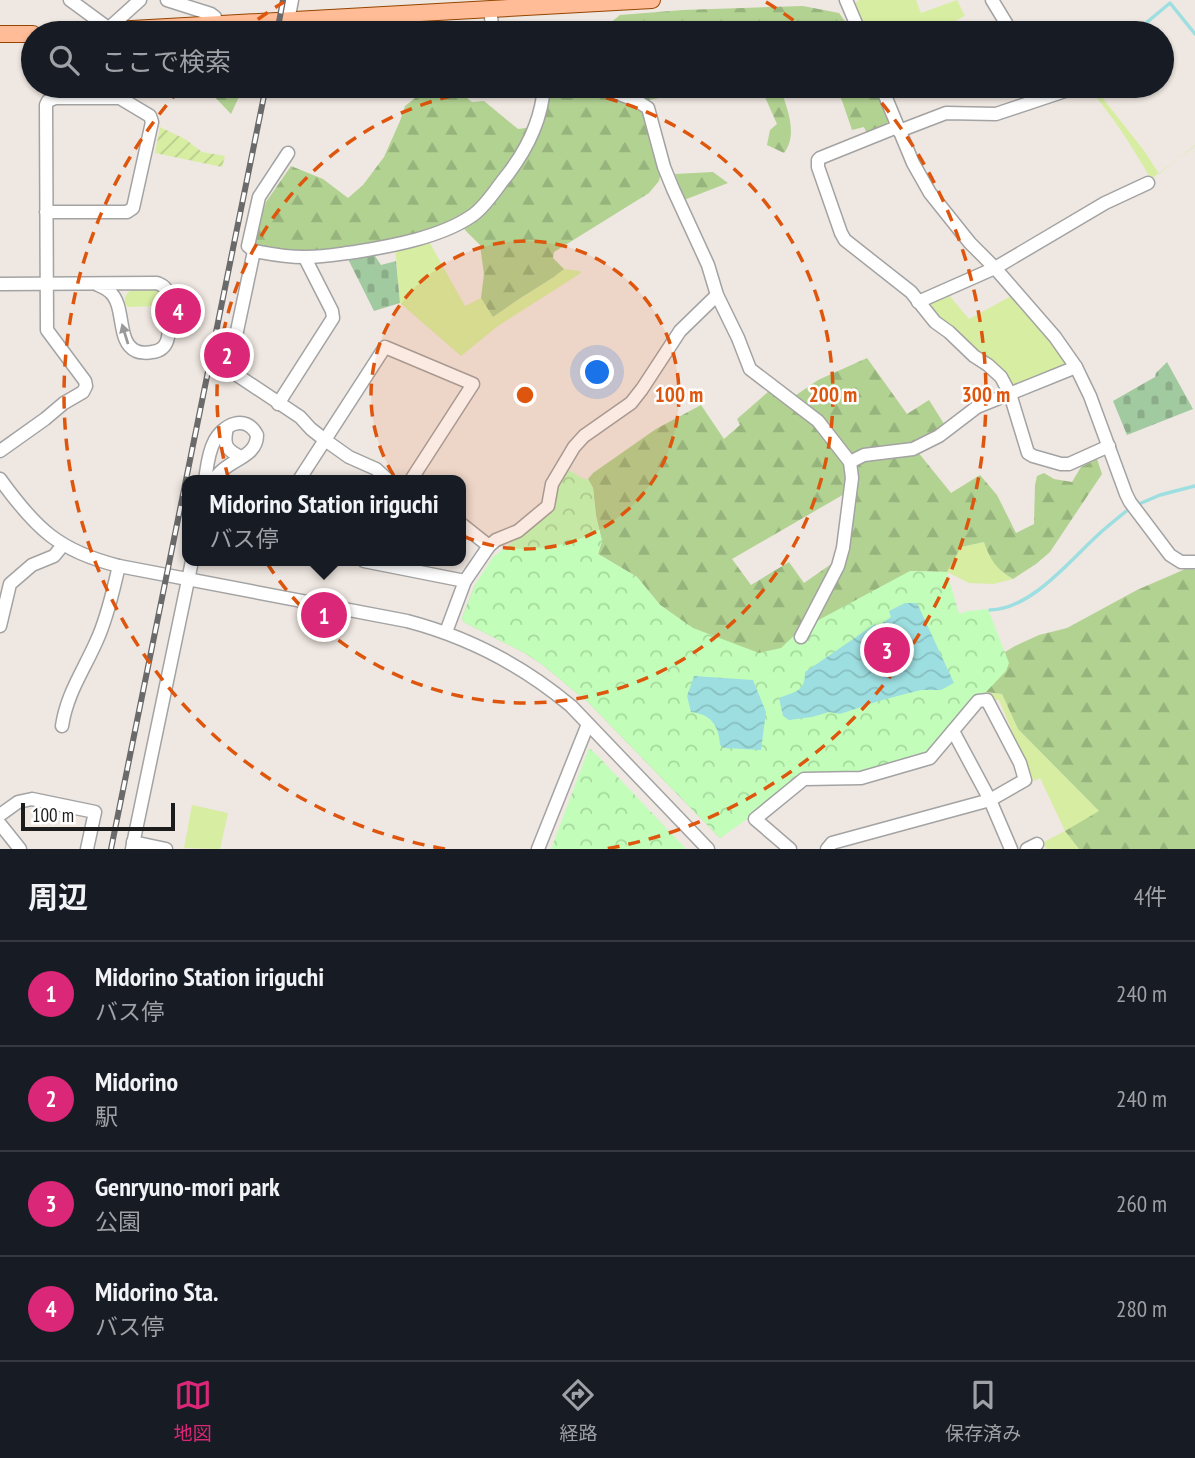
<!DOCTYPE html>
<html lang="ja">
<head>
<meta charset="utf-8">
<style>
  :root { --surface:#171b24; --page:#20242c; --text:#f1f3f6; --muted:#9ea1a6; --line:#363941; --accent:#db2777 }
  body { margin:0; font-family:"PT Sans Narrow","Noto Sans JP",sans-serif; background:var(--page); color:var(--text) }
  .scale { position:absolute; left:21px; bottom:18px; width:154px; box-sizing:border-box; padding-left:7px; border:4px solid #1c1c1c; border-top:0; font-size:19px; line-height:24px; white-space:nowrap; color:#1c1c1c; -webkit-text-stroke:5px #fff; paint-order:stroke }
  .you { position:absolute; left:598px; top:373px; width:24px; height:24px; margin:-18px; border:5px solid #fff; border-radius:50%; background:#1a73e8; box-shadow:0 0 0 10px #1a73e833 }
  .badge { display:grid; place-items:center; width:46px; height:46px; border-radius:50%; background:var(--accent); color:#fff; font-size:23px; font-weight:700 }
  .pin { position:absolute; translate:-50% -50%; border:4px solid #fff; box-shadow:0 2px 7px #0006 }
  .popup { position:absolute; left:182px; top:475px; width:284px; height:91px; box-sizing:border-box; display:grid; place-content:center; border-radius:14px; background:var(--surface); filter:drop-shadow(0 2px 5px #0005); font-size:23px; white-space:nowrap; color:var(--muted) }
  .popup b { font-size:26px; color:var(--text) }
  .popup::after { content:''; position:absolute; left:50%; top:100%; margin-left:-14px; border:14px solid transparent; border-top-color:var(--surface) }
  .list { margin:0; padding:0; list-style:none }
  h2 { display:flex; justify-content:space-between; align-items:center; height:91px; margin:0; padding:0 28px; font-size:30px }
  h2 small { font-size:23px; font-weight:400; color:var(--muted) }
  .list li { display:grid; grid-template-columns:46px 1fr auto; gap:21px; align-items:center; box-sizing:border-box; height:105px; padding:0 28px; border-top:2px solid var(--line) }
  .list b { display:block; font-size:26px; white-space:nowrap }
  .list p { margin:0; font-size:23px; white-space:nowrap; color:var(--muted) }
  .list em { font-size:23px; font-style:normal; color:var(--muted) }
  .icon { flex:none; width:38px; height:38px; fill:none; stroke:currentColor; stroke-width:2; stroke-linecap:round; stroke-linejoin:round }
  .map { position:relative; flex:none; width:1195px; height:849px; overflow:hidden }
  .search { position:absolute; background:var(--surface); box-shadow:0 2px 5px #0004; left:21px; right:21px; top:21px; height:77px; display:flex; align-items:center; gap:18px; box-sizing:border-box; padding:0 24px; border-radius:38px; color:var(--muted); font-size:26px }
  .sheet { height:511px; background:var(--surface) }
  nav { display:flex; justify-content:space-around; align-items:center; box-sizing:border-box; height:98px; border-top:2px solid var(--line); background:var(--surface); font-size:19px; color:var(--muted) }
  nav a { display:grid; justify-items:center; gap:4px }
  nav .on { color:var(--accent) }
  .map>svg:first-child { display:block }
</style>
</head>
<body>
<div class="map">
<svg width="1195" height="849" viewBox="0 0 1195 849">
  <defs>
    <pattern id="forest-firs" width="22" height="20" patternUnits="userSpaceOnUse" patternTransform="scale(1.75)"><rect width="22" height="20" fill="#b2d292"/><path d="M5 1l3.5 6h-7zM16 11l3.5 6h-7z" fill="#98b47d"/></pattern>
    <pattern id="cemetery-stones" width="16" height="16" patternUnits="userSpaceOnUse" patternTransform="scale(1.75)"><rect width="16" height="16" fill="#a2caa0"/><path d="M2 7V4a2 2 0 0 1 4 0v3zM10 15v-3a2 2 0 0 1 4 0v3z" fill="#8bad89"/></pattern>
    <pattern id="park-crowns" width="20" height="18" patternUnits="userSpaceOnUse" patternTransform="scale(1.75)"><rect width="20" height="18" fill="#c2feb9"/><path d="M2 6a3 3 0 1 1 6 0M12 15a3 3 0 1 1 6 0" fill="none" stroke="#a6d99e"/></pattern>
    <pattern id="garden-furrows" width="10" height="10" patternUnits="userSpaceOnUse" patternTransform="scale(1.75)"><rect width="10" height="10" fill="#d7eea2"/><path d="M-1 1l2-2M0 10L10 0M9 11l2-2" fill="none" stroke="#b8cc8b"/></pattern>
    <pattern id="water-waves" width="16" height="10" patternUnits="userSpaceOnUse" patternTransform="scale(1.75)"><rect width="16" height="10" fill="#9ddfe1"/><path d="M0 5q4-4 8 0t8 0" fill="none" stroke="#87bfc0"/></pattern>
  </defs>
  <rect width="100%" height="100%" fill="#efe7e1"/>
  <g fill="#d7eea2">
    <polygon points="859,0 916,0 921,13 957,0 965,16 933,33 868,33 855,4"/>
    <path d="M1087,86H1093L1145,152L1159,174L1195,145V146L1151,179C1132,146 1112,115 1087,86Z"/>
    <polygon points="427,238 465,306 481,298 493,317 519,299 554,277 564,269 580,271 581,273 498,326 461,356 400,303 395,247"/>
    <path d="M135,289H155L160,292C163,297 163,301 158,306L128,307L125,304C124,296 127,291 135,289Z"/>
    <polygon points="948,294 969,319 1013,295 1048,338 1068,366 1013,387 926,308 928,303"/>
    <polygon points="984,542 1005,574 1013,579 993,584 969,583 947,572 960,547"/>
    <polygon points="986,692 1002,694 1018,729 1100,812 1066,831 1079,849 1047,849 1042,843 1065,831 1040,778 1034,781 1013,738 1010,726 999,700 993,700"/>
    <polygon points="192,805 228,813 220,849 184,848"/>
  </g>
  <g fill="url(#forest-firs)" fill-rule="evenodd">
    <polygon points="803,6 839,13 854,33 598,33 620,15 683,10"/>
    <polygon points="212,86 244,86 231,114 209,91"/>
    <polygon points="430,86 452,86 472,102 484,101 518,129 541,126 552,86 695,86 686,92 645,101 661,171 659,181 649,193 554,252 553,258 564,269 554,277 519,299 493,317 481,298 484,274 480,245 465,230 459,219 409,239 303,253 259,247 254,240 266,202 291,166 323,179 348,198 363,185 384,157 400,121 405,106"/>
    <path d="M760,86H780C786,107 799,133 784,153L767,145L770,130L777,124Z"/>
    <polygon points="837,86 875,86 889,120 885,126 867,134 864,127 852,130"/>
    <polygon points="713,172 728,183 684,200 675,174"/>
    <path d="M867,358L907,414L929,400L946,427L913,446L951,493L980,475L997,495L1016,533L1034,524L1035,485L1037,476L1044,473L1054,479L1072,482L1081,467L1097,459L1102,474L1050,552L1036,564L1013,579C997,570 990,560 984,542L961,547L947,572L910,571L975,670L1015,646L1039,635L1067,628L1137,590L1190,567L1195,570V849H1079L1065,831L1099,811L1018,729L1002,694L986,692L802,774L720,838L589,703L543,665L525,653L464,622L462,618L475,585L500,567L692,628L660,605L637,577L598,554L602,541L596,516L593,488L588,479L593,473L656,429L701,405L724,439L740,425L737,419L769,391L786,402L818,380ZM846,493L837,560L804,583L789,562L751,585L732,559Z"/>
  </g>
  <g fill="url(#cemetery-stones)">
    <polygon points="373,253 381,265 396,261 400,303 374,311 347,257"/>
    <polygon points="1167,362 1193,409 1127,435 1113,401 1155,377 1156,373"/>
  </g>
  <g fill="url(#park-crowns)">
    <polygon points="567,469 584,479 588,479 593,488 596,516 602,541 598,554 637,577 660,605 693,628 759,653 781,648 800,630 910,571 947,572 959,614 968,611 988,609 1009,663 1006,671 986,692 974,698 927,755 861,773 802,774 753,815 720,838 589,703 543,665 525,653 464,622 462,618 475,585 493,557 554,510 558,485"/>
    <polygon points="589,748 597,755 686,849 551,849"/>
  </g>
  <polygon fill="url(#garden-furrows)" points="160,127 185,139 202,152 225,156 222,167 155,153"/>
  <g fill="url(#water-waves)">
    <path d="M905,603H915L918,605L954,683L941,690H921L882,700L840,714L829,712L812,717L789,720L783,716L779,698C796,691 805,692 805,672L875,624L878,626L891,617L889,611Z"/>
    <path d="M694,676L753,680L766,712L761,750L724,748L720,745C719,726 711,714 691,712L687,696Z"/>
  </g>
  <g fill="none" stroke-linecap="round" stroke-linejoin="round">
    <g stroke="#9ddfe1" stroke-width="3.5">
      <polyline points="1134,33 1170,3 1195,34"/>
      <polyline points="1139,504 1160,495 1195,486"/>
      <path d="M990,610C1032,609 1070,560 1100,533C1109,525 1119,517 1129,509"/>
    </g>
    <defs>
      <g id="minor">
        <polyline points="70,0 115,33"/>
        <polyline points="167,0 211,14 215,17 216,25"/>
        <polyline points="846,0 860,33"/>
        <polyline points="992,0 1009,28"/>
        <polyline points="490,9 493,33"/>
        <polyline points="288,21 292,0"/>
        <polyline points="109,28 140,0"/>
        <polyline points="599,86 637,101 648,108 664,167 673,189 708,265 717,295 738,338 750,369 818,421 850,462 852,478 843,548 838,566 801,637"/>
        <polyline points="881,86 913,163 930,193 970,243 995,268 1055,337 1076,367 1090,396 1126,494 1130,502 1170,555 1181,562 1195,562"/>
        <polyline points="897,127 820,158 818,160 818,167 841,233 845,240 911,292 935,322 949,332 974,356 988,365 1001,377 1010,394 1028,453 1033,456 1061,464 1069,464 1109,446"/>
        <polyline points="899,131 946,113 996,114 1080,86"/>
        <polyline points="288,153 259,197 248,246 254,251 230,364 231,371 300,417 311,429 325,440 349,457 376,469 388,480"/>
        <path d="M254,251C271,254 290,258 307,257C323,257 339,254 355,252C392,246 442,237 473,215C487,205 497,187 508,174C527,149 542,118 544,86"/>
        <path d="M0,284L157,283C162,285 163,285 166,289C171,297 169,308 169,317C169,331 171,350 152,352C148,353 140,353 136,351C116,342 126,306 110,292C106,288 100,286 96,284"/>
        <polyline points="918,302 995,268 1105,203 1148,183"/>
        <polyline points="278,404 333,318 332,311 305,258"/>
        <path d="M227,428C223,445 226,450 241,457"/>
        <polyline points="0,451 45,419 64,403 83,392 86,386 85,381 47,330 46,105 48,101 55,98 120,98 150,116 152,122 133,208 127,212 46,212"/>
        <polyline points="850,462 864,455 913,449 939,436 977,407 1076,367"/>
        <path d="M0,479C36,529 59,551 119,566L407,621C468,637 522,665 571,706L708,849"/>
        <path d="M205,480C207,468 208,453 214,442C222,425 246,413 257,435C257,459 226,459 214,480"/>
        <polyline points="299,480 385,347 473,384 411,480"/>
        <polyline points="460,523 489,546"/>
        <polyline points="364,561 465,581"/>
        <polyline points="0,626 10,584 32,565 54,556 63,545"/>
        <polyline points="446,632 465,581 489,546 496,540 518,531 548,506 552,484 574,447 584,436 631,403 642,389 680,331 717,295"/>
        <path d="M62,726C67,693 84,670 97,640C108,616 113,590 119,566"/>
        <polyline points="953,731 990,800 1011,849"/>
        <polyline points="0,815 18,802 32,799 95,812 87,849"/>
        <polyline points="0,824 20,849"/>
        <polyline points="133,842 166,849"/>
        <polyline points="132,849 192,561"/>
        <polyline points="538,849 588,724"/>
        <polyline points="790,849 755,819 804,779 861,778 930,758 978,701 987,700 1020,763 1025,780 990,800 832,843 827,849"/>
        <polyline points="1027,849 1037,844"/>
      </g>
      <g id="major">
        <polyline points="61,33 652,0"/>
        <polyline points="0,34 33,34"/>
      </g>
    </defs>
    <use href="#minor" stroke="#a3a3a3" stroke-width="15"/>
    <use href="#major" stroke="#954500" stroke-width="18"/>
    <use href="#minor" stroke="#fff" stroke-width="12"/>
    <use href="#major" stroke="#ffbc96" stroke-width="16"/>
    <defs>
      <g id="rail">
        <polyline points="277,33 283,0"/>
        <polyline points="111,849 266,86"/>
      </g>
    </defs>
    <use href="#rail" stroke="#6a6a6a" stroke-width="6"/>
    <use href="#rail" stroke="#fff" stroke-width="3.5" stroke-dasharray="10" stroke-linecap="butt"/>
  </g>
  <defs><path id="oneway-solid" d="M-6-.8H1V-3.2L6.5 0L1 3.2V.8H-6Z" transform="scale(1.75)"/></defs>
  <use fill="#999" href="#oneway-solid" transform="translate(125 334) rotate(-107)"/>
  <circle cx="525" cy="395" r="154" fill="#de560d" fill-opacity=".12"/>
  <g fill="none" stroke="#de560d" stroke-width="3.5" stroke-dasharray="12 9">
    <circle cx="525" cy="395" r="154"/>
    <circle cx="525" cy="395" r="308"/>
    <path d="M445 849A461 461 0 0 1 182 87M241 32A461 461 0 0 1 284 2M766 2A461 461 0 0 1 809 32M868 87A461 461 0 0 1 605 849"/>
  </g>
  <circle cx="525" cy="395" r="10" fill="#de560d" stroke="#fff" stroke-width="3.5"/>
  <g font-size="21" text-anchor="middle" font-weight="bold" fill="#de560d" stroke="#fff" stroke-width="5" stroke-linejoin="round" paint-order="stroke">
    <text x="679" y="402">100 m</text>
    <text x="833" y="402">200 m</text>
    <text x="986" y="402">300 m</text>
  </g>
</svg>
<div class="scale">100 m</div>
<div class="you"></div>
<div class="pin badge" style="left:324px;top:615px">1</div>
<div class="popup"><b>Midorino Station iriguchi</b>バス停</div>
<div class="pin badge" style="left:227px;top:355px">2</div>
<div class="pin badge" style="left:887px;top:650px">3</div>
<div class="pin badge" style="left:178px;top:311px">4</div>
<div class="search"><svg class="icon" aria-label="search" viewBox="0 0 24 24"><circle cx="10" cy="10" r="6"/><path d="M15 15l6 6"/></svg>ここで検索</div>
</div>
<section class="sheet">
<h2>周辺<small>4件</small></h2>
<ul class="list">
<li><span class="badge">1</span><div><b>Midorino Station iriguchi</b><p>バス停</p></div><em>240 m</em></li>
<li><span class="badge">2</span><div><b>Midorino</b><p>駅</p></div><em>240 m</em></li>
<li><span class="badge">3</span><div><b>Genryuno-mori park</b><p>公園</p></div><em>260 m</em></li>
<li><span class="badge">4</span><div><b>Midorino Sta.</b><p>バス停</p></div><em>280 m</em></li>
</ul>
</section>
<nav>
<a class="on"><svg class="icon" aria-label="map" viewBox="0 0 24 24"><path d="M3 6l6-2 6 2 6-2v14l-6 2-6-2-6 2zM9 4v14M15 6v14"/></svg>地図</a>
<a><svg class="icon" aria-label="directions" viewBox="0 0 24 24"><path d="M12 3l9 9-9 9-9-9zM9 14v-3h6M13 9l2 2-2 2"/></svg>経路</a>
<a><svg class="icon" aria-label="saved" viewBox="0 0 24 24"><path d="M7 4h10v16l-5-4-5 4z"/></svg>保存済み</a>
</nav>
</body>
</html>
